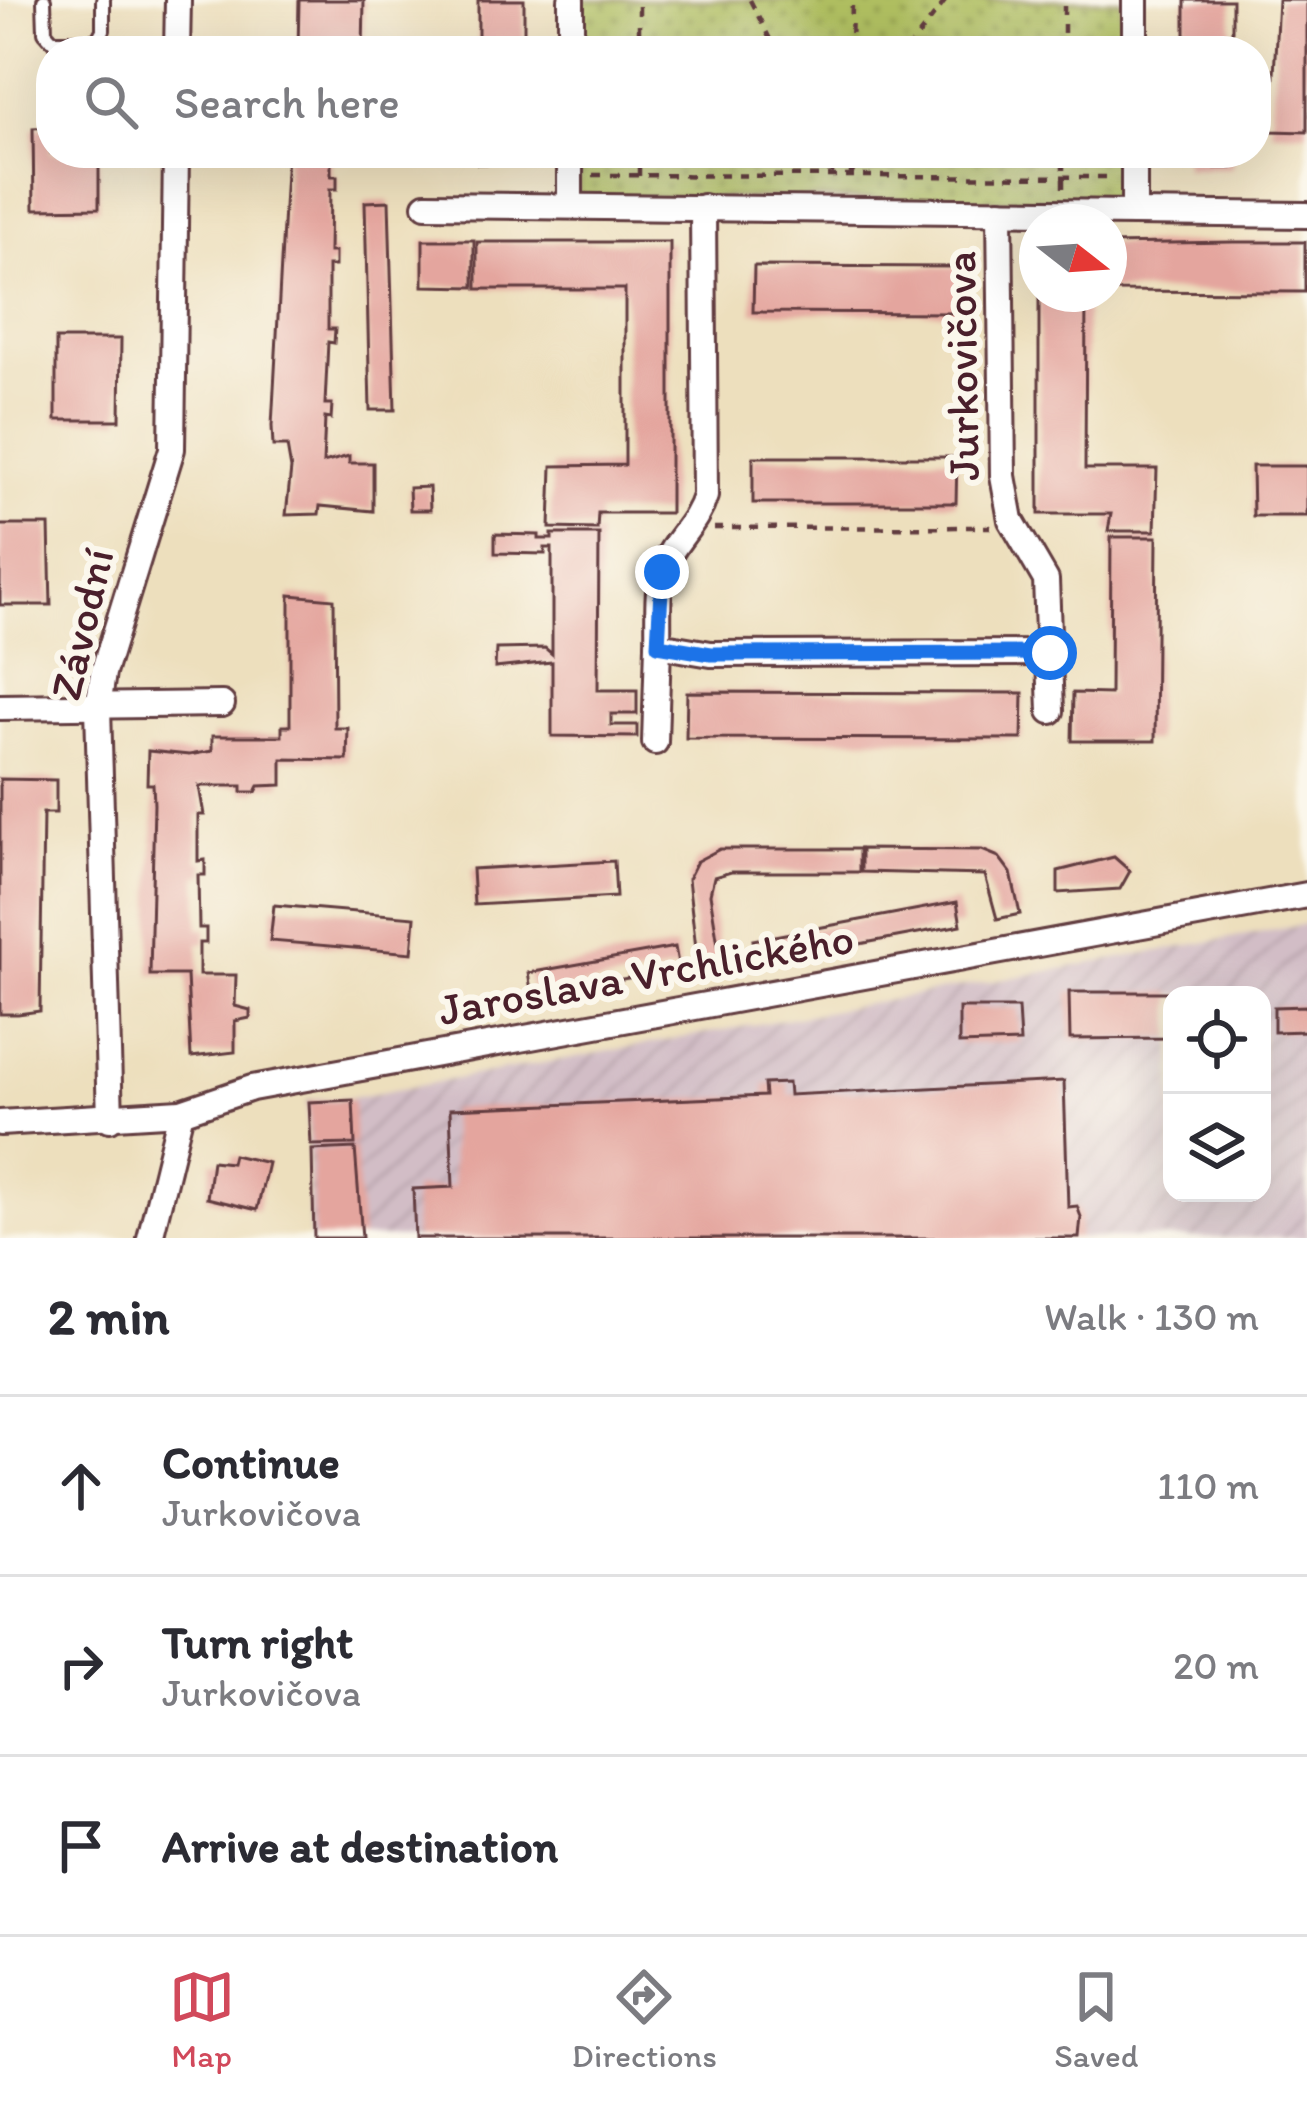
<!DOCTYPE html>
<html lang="en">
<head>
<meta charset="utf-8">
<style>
  :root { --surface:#fff; --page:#f2f2f3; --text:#2b2b33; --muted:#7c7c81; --line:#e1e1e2; --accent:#d1495b }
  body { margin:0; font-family:Itim,sans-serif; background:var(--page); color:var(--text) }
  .controls { position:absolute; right:36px; bottom:36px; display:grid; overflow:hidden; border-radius:24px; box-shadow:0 12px 48px #0002 }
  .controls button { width:108px; height:108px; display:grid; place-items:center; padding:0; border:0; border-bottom:3px solid var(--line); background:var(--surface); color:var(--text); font:60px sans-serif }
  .compass { position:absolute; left:1019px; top:204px; width:108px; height:108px; border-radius:50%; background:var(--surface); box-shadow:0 12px 48px #0002; rotate:107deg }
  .stop { position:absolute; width:36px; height:36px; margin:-27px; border:9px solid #1a73e8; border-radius:50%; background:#fff }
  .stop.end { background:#1a73e8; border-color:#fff; box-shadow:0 3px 12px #0008 }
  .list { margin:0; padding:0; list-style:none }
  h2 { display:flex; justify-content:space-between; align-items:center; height:156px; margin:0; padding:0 48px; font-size:51px }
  h2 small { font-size:39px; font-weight:400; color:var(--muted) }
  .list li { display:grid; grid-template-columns:78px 1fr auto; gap:36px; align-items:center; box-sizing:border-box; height:180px; padding:0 48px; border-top:3px solid var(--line) }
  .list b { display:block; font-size:45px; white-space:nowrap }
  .list p { margin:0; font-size:39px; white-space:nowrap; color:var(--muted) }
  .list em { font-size:39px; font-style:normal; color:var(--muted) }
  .icon { flex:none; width:66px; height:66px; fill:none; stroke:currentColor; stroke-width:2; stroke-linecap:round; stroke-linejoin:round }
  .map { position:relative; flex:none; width:1307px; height:1238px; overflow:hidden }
  .search { position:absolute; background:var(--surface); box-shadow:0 12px 48px #0002; left:36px; right:36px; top:36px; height:132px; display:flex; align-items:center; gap:30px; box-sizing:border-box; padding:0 42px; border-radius:48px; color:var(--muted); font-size:45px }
  .sheet { height:696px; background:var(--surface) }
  nav { display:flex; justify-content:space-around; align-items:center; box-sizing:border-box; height:168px; border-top:3px solid var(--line); background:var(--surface); font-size:33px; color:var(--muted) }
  nav a { display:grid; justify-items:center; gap:6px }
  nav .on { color:var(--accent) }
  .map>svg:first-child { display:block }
</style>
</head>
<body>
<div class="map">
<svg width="1307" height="1238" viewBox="0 0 1307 1238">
  <defs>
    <pattern id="industrial-furrows" width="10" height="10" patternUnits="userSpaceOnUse" patternTransform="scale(3)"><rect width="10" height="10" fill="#d2bdc6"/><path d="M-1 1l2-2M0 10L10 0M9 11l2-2" fill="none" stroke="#b6a2aa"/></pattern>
    <pattern id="park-dots" width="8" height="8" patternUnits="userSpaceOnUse" patternTransform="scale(3)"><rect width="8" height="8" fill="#afbe60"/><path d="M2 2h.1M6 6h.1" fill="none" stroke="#909a4f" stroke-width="1.8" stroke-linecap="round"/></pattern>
  </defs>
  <rect width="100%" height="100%" fill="#fbf7ec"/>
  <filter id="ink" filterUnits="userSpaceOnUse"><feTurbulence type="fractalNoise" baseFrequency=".00833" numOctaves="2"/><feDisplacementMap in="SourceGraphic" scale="24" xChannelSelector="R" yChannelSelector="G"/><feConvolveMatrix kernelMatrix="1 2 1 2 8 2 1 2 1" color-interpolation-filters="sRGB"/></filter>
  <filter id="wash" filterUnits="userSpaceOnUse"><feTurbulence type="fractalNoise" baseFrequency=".004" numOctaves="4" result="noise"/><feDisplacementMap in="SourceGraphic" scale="48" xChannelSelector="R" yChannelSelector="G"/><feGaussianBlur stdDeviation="2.7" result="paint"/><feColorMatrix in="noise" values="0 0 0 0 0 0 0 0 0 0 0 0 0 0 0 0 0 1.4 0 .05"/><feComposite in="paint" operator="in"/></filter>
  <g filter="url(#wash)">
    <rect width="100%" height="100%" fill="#eddfbd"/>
    <path fill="url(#industrial-furrows)" fill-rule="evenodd" d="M1307,924V1238H309L307,1100L351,1098ZM1172,995H1262V1193H1172Z"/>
    <g fill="url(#park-dots)" stroke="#7c6e46" stroke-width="3">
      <rect x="579" y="0" width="543" height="51"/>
      <polygon points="578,153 1122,153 1122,202 578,196"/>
    </g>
    <g id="blocks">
      <g fill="#e4a59e">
        <polygon points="299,0 364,0 363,51 298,51"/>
        <rect x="478" y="0" width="46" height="51"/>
        <rect x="1185" y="0" width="47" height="51"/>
        <polygon points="1278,0 1307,0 1307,132 1271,131"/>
        <polygon points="51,127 51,153 99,153 99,208 34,209 33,128"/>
        <polygon points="287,153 331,153 331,176 337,176 337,189 330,189 329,252 335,252 335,266 328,266 328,329 335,329 334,343 328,342 325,404 332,404 331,419 325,418 323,463 349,456 349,463 373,463 373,511 320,506 319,514 286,515 291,469 287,446 273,446 272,426"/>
        <polygon points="478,153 524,153 524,163 478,164"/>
        <rect x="1185" y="153" width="47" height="15"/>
        <polygon points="389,201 395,410 370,410 365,202"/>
        <polygon points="423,240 474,240 474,287 423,286"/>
        <polygon points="477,242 670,242 670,513 598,513 597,529 550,528 552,466 625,465 625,289 477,289"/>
        <polygon points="1233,242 1305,242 1305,292 1109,291 1109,244"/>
        <polygon points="754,266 958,267 958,313 753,312"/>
        <polygon points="1039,294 1086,294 1085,469 1157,469 1155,531 1108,531 1111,514 1039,514"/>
        <polygon points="56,339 121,339 120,420 56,420"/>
        <polygon points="753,457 957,457 956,503 753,503"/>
        <polygon points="1252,466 1307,466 1307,516 1253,516"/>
        <polygon points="429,487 430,510 410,510 409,488"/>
        <polygon points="0,525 49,525 51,605 0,605"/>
        <polygon points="495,534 539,535 539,539 552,539 552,534 599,534 598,690 637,690 637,714 611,714 611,725 637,725 637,737 552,736 552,662 495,668 496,649 545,648 552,654 552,548 545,548 545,554 495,553"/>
        <polygon points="1111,537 1157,537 1155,741 1072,741 1073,693 1110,694"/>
        <polygon points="290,595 334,599 335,728 348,728 347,760 282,759 282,785 259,786 256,792 242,792 242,786 199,786 204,815 198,815 198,861 205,860 205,875 198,875 199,928 206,928 206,943 199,943 199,975 236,975 235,1006 250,1010 250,1018 235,1021 235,1052 191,1057 187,975 150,975 154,804 153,784 147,784 148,751 189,755 212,751 212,736 282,736 282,726 290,726"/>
        <polygon points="687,692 1023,693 1022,739 686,738"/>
        <polygon points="0,779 56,780 56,813 43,813 40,1011 18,1014 0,1014"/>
        <polygon points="720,849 859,849 859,872 731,872 714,877 710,894 722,970 699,974 688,879 697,861"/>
        <polygon points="861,849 982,850 999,857 1011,873 1020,914 997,919 985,875 861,872"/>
        <polygon points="1114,857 1130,871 1120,889 1058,893 1058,871"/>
        <polygon points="614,861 616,897 474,905 472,869"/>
        <polygon points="957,902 961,925 758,963 753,940"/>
        <polygon points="274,905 415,917 412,953 270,941"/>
        <polygon points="675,947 679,969 532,995 528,973"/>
        <polygon points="1069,992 1172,992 1172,1038 1070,1039"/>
        <polygon points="1307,1006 1307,1031 1274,1032 1274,1007"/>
        <polygon points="959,1008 1018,1008 1020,1042 959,1044"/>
        <polygon points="1064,1081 1068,1207 1077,1206 1081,1217 1079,1238 415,1238 413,1189 453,1187 450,1109 765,1096 764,1084 788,1083 789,1095"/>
        <polygon points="353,1100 355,1144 311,1145 309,1102"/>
        <polygon points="355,1148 362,1238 314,1238 312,1150"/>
        <polygon points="233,1155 268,1163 257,1210 207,1198 212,1161 231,1163"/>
      </g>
    </g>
  </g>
  <g filter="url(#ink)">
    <use href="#blocks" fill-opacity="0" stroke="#623c41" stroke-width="3"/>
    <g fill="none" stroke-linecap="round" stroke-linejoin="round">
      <defs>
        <polyline id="lane" points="44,0 45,32 53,41 97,41 103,30 103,0"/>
        <g id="street">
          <polyline points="177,51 178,0"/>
          <polyline points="571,51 571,0"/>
          <polyline points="1135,51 1135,0"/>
          <polyline points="426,205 1307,215"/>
          <polyline points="570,206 570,153"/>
          <path d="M703,207L705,496C696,526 672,541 663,569C656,591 659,622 658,645L711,654L1050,653"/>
          <polyline points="1000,211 1003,476 1011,520 1046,580 1051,711"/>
          <polyline points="1134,213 1134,153"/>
          <polyline points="0,707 222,704"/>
          <polyline points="655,742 658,645"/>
          <polyline points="110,1119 98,708 103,673 172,449 176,153"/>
          <polyline points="0,1123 181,1112 252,1088 1307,895"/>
          <polyline points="150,1238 181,1112"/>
        </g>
      </defs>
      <use href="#lane" stroke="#623c41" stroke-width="18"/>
      <use href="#street" stroke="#623c41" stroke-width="30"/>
      <g stroke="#623c41" stroke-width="4.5" stroke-dasharray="9 9" stroke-linecap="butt">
        <polyline points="750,0 776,51"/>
        <polyline points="639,51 639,0"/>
        <polyline points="851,51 852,0"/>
        <polyline points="907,51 946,0"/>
        <polyline points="1064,51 1064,0"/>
        <polyline points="818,153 827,170 841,174"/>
        <polyline points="851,174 851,153"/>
        <polyline points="593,175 1110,177"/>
        <polyline points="639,176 639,153"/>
        <polyline points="851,176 860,153"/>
        <polyline points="1063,188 1063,153"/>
        <polyline points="714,528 991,527"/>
      </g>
      <use href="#lane" stroke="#fff" stroke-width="12"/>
      <use href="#street" stroke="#fff" stroke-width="24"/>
    </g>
  </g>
  <g fill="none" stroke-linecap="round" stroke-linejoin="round" filter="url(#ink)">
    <polyline stroke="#1a73e8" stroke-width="15" points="662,572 658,645 711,654 1050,653"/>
  </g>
  <g text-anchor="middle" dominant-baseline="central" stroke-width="12" stroke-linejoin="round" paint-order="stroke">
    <g font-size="45" fill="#4a1f2b" stroke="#fbf7ec">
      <text transform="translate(961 366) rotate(-91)">Jurkovičova</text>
      <text transform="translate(81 624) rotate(-77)">Závodní</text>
      <text transform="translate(646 973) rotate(-10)">Jaroslava Vrchlického</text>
    </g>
  </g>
</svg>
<div class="controls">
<button><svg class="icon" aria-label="locate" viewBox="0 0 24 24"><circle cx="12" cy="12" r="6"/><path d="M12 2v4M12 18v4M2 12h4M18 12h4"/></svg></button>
<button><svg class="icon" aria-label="layers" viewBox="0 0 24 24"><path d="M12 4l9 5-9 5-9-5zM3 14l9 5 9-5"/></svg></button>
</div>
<svg class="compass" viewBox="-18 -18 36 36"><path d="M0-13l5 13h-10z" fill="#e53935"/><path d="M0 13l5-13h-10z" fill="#7c7c81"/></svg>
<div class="stop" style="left:1050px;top:653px"></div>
<div class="stop end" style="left:662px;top:572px"></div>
<div class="search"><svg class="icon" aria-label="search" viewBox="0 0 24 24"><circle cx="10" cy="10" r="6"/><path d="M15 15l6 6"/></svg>Search here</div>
</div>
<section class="sheet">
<h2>2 min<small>Walk · 130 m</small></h2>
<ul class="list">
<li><svg class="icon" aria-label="ahead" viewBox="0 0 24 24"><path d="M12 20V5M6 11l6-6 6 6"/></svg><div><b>Continue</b><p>Jurkovičova</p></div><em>110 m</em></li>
<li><svg class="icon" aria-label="right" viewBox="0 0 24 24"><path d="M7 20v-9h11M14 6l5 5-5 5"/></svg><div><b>Turn right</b><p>Jurkovičova</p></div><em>20 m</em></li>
<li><svg class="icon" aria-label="arrive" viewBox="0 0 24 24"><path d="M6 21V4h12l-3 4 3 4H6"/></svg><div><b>Arrive at destination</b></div></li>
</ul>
</section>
<nav>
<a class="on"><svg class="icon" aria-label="map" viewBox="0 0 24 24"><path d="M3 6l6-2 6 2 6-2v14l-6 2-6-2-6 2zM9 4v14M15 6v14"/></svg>Map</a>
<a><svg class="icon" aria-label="directions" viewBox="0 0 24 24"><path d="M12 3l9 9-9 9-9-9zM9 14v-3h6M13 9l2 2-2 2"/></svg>Directions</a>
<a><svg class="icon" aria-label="saved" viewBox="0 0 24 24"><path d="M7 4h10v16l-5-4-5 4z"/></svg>Saved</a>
</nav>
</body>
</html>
